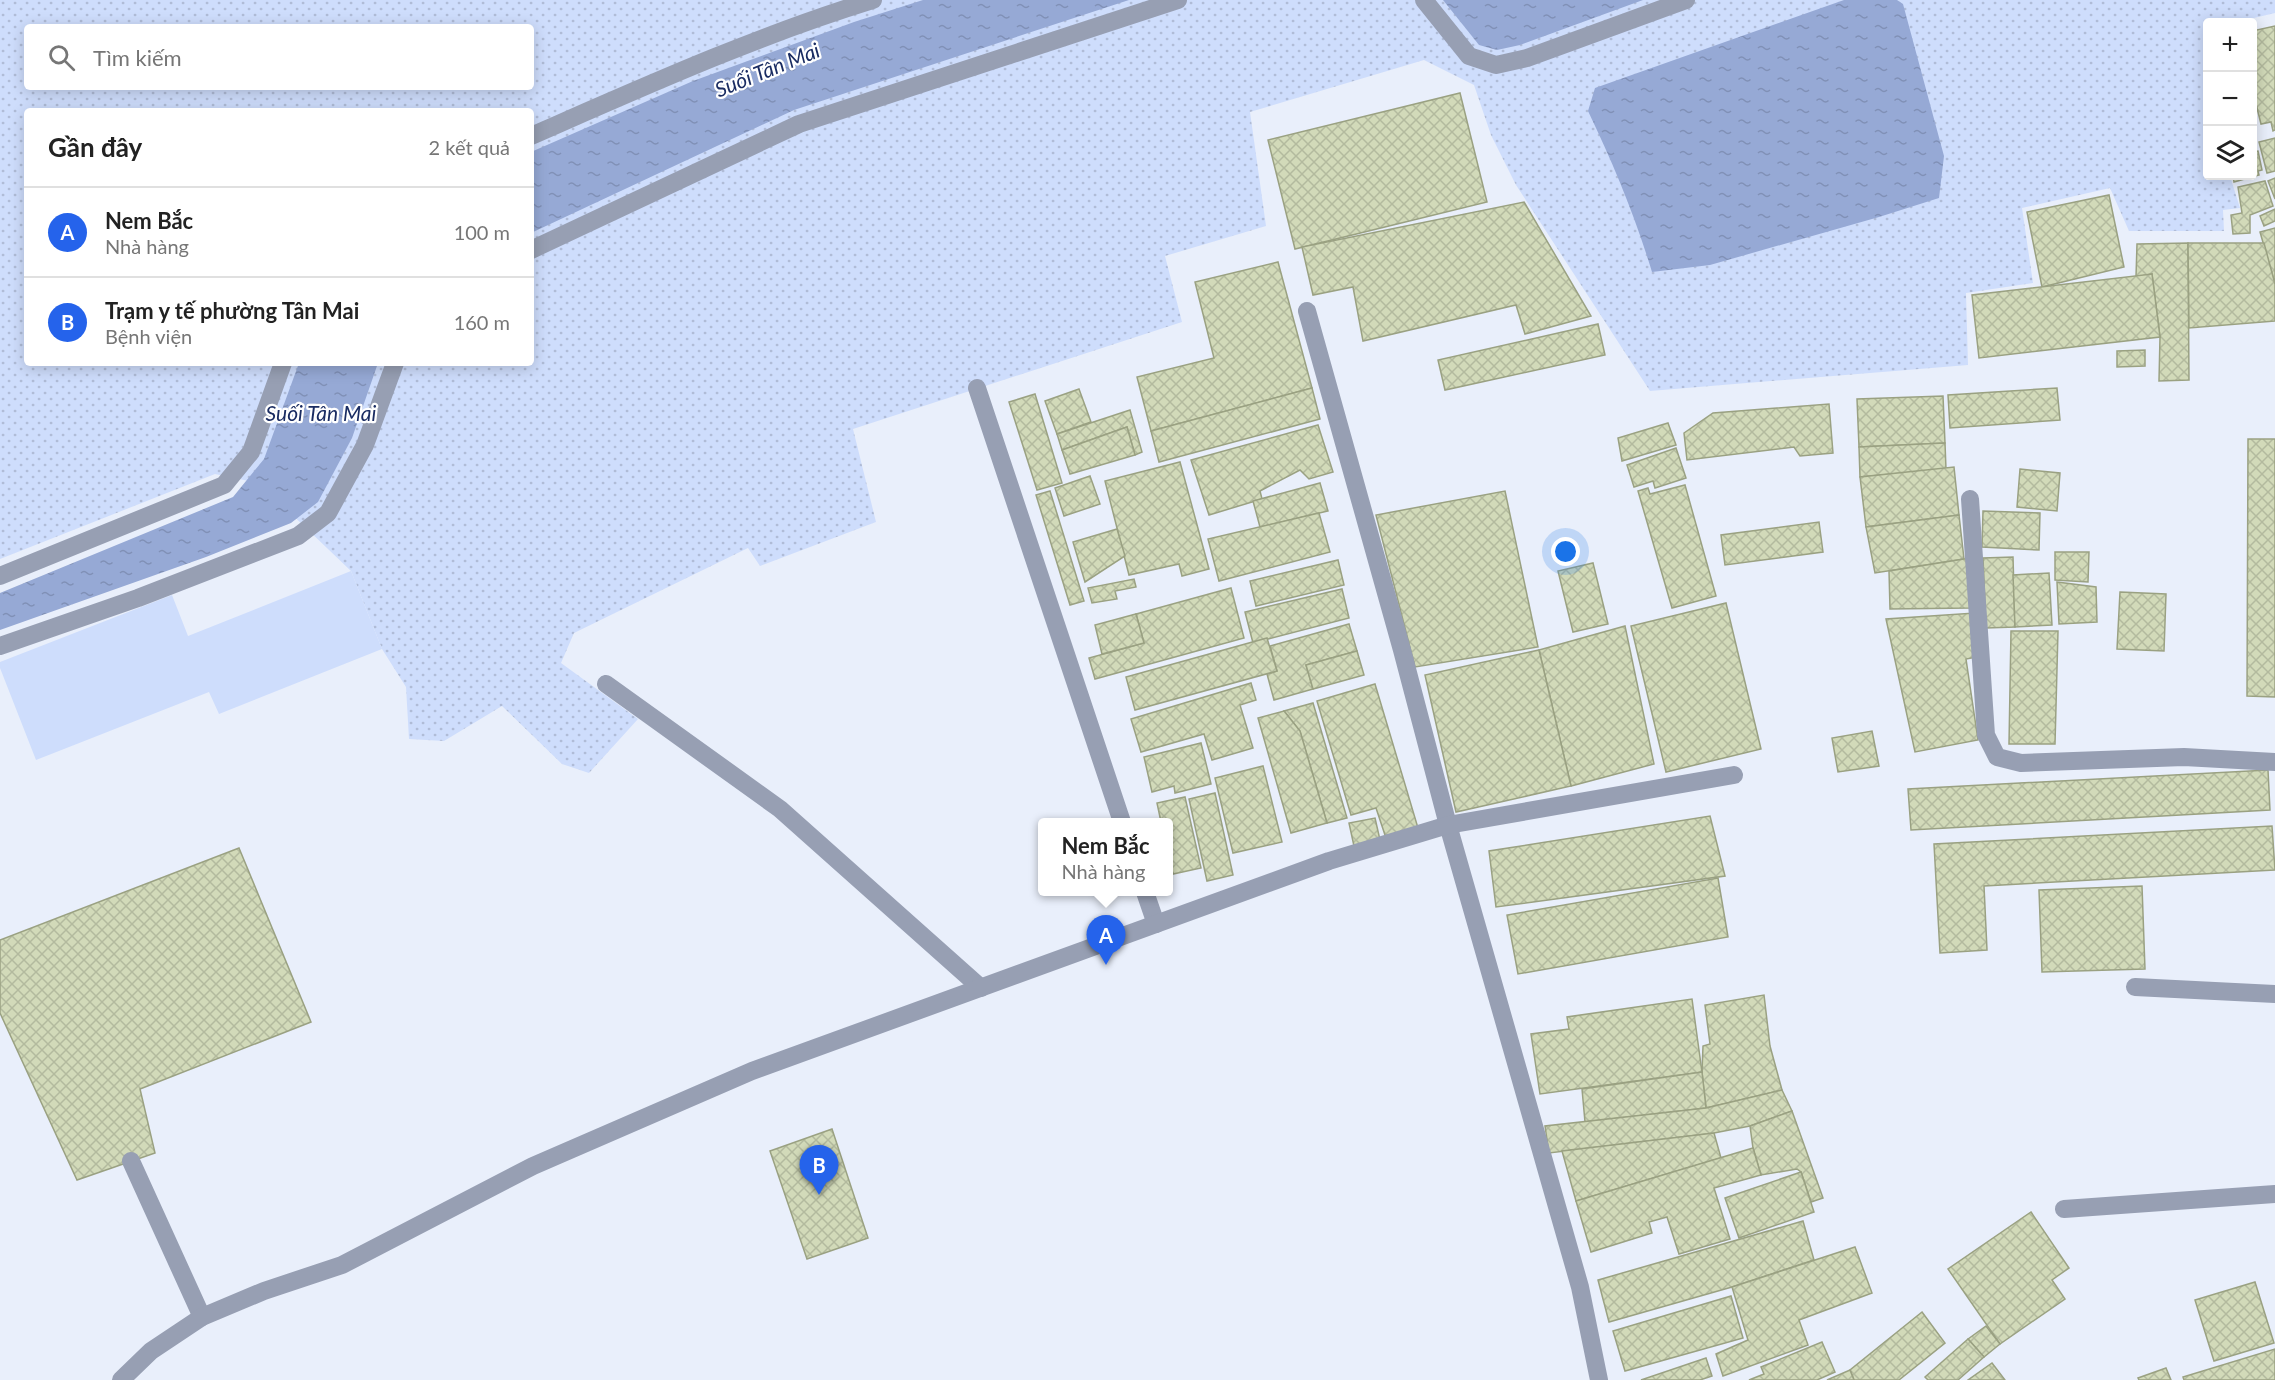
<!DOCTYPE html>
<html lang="vi">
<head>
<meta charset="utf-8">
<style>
  :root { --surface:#fff; --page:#f6f6f6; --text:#222; --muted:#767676; --line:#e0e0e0; --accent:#2563eb }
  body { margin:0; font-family:Lato,sans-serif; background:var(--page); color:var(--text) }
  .controls { position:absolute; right:18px; top:18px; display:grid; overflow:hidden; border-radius:6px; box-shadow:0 3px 15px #0003 }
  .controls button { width:54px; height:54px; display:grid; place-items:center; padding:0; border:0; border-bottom:2px solid var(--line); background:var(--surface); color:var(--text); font:30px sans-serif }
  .you { position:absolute; left:1566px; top:552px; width:21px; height:21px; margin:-15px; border:4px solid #fff; border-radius:50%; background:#1a73e8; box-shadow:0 0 0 9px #1a73e833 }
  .badge { display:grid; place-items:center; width:39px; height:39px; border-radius:50%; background:var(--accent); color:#fff; font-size:20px; font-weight:700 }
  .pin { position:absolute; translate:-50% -50px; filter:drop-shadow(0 2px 3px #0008) }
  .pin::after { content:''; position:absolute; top:32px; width:21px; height:18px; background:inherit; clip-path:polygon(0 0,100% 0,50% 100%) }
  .popup { position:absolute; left:1038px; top:818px; width:135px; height:78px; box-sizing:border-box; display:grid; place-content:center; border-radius:6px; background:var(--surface); filter:drop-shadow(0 2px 4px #0005); font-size:20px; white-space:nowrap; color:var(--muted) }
  .popup b { font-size:22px; color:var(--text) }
  .popup::after { content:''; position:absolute; left:50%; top:100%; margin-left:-12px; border:12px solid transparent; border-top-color:var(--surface) }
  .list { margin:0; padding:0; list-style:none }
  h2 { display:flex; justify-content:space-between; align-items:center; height:78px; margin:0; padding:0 24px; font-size:26px }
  h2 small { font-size:20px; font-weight:400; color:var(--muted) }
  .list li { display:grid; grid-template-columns:39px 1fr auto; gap:18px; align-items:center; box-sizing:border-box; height:90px; padding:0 24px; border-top:2px solid var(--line) }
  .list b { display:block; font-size:22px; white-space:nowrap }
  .list p { margin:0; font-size:20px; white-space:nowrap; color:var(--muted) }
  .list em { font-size:20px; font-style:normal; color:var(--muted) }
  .icon { flex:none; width:33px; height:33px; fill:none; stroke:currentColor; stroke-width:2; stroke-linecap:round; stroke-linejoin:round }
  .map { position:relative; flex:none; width:2275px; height:1380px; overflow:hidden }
  .search { position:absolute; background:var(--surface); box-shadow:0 3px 15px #0003; left:24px; top:24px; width:510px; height:66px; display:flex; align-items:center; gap:15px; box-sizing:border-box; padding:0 21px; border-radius:6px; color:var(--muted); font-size:22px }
  .panel { position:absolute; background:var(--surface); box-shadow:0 3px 15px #0003; left:24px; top:108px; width:510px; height:258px; border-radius:6px }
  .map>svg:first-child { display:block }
</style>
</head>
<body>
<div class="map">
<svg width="2275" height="1380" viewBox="0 0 2275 1380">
  <defs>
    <pattern id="grass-dots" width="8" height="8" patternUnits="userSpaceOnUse" patternTransform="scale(1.5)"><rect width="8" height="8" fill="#ceddfc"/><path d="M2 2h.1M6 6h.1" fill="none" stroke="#b0bcd7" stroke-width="1.8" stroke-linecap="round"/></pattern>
    <pattern id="water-ripples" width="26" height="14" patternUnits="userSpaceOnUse" patternTransform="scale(1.5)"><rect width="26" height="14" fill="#96a9d5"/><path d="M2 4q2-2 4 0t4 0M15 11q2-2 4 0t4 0" fill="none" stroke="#8090b6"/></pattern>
    <pattern id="building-cross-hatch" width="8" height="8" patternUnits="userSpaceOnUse" patternTransform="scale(1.5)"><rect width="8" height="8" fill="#d2dab9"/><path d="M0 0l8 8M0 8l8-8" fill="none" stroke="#b3ba9e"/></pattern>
  </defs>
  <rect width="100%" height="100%" fill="#e9effb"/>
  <path fill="url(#grass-dots)" fill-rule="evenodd" d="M0,0H2275V13L2237,22H2208V176H2230L2240,208L2223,210L2224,231H2129L2110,188L2022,208L2033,283L1966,293L1968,365L1650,391L1516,185L1491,135L1474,85L1424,60L1250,112L1266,226L1165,256L1182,322L853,429L876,522L760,566L748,548L574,633L561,663L638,719L589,773L562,764L502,706L444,741L409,739L406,687L382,649L351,571L259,483L215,474L0,559ZM27,27H531V87H27ZM27,111H531V363H27Z"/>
  <polygon fill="#ceddfc" points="351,571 382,649 219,714 209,692 36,760 0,668 0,662 172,595 188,636"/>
  <g fill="url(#water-ripples)">
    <polygon points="923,0 1129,0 794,110 531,233 531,152 693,81 854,22"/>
    <polygon points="1443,0 1643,0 1520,45 1497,50 1479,45"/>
    <path d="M1844,0H1897L1903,4L1944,156L1939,198L1879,217L1710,265L1652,272C1635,216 1613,163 1588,111L1595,88Z"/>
    <polygon points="299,363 378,363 352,438 318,502 291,523 206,557 0,630 0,593 233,497 264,459"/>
  </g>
  <g fill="url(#building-cross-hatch)" stroke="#9aa182" stroke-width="1.5">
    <polygon points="2275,26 2275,130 2273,131 2271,122 2261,124 2252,88 2252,31"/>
    <polygon points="1460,93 1487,202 1295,249 1268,140"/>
    <polygon points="2275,138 2275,171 2267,173 2259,142"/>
    <polygon points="2258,151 2262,170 2258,171 2259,175 2234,182 2233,176 2252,176 2252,152"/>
    <polygon points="2275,178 2275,199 2268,181"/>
    <polygon points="2265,181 2273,206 2250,215 2250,233 2233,234 2231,215 2242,213 2238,187"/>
    <polygon points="2109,195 2124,267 2042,287 2027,212"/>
    <polygon points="1524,202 1591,316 1525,334 1516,305 1363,341 1353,287 1313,295 1302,247"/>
    <polygon points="2275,209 2275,221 2264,226 2260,216"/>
    <polygon points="2275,228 2275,284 2260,232"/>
    <polygon points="2188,243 2189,380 2159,381 2160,337 2152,274 2136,277 2137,244"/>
    <polygon points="2188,243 2264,243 2275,284 2275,321 2189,328"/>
    <polygon points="1278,262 1312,388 1151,431 1137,377 1214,358 1195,282"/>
    <polygon points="2152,274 2160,337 1979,358 1972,295"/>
    <polygon points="1598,324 1605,355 1445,390 1438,360"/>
    <polygon points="2145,350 2145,366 2117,367 2117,351"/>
    <polygon points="1312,388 1320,419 1159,462 1151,431"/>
    <polygon points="2057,388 2060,420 1950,428 1948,395"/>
    <polygon points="1079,389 1091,422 1057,434 1045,401"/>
    <polygon points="1035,394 1062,483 1037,490 1009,402"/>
    <polygon points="1943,396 1945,443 1859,447 1857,399"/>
    <polygon points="1829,404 1833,453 1800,456 1794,447 1687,460 1684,433 1713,413"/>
    <polygon points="1130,410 1142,452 1135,455 1127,427 1062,450 1057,434"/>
    <polygon points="1668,423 1676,445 1622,461 1618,438"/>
    <polygon points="1318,425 1333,472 1309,479 1300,470 1260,491 1262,499 1209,515 1191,460"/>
    <polygon points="1127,427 1135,455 1070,474 1062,450"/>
    <polygon points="2248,439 2275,439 2275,697 2247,696"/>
    <polygon points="1945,443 1946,469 1860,477 1859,447"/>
    <polygon points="1676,448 1686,478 1655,488 1653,481 1634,487 1627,465"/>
    <polygon points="1180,462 1209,569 1182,576 1179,564 1129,575 1105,481"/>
    <polygon points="1954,467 1959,515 1866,527 1860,477"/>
    <polygon points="2020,469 2060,473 2057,511 2017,507"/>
    <polygon points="1090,476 1100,504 1064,516 1055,488"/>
    <polygon points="1320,483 1328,511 1260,527 1253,501"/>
    <polygon points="1685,485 1716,596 1672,608 1638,491 1648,488 1650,494"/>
    <polygon points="1050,491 1084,601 1070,605 1036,495"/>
    <polygon points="1505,491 1538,647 1415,667 1376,515"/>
    <polygon points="1983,511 2040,513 2039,550 1982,547"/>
    <polygon points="1319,513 1330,552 1219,581 1208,539"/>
    <polygon points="1959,515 1964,559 1875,573 1866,527"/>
    <polygon points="1819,522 1823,552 1725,565 1721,535"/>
    <polygon points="1117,529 1125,556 1085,582 1073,542"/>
    <polygon points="2055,552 2089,552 2088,582 2055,580"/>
    <polygon points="2013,557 2015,627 1986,628 1983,558"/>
    <polygon points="1964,559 1970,559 1970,608 1890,609 1889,571"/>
    <polygon points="1338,560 1344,585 1256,606 1250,581"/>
    <polygon points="1593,563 1608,624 1573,632 1558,571"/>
    <polygon points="2049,573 2052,625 2015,627 2013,575"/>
    <polygon points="1134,579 1136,587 1115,591 1117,599 1092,603 1088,588"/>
    <polygon points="2057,582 2096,587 2097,622 2059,624"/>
    <polygon points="1231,588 1244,638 1095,679 1089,658 1144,643 1136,614"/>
    <polygon points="1342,589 1349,618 1253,643 1245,612"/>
    <polygon points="2120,592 2166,594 2164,651 2117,649"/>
    <polygon points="1726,603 1761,749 1666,772 1631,626"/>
    <polygon points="1975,613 1977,657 1966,659 1978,740 1915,752 1886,619"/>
    <polygon points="1136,614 1144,643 1102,654 1095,625"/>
    <polygon points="1349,624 1357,651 1306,665 1313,689 1274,700 1267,674 1277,671 1270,646"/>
    <polygon points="1625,626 1654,764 1571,786 1539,650"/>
    <polygon points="2011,631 2058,631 2055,744 2009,744"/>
    <polygon points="1267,638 1277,671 1135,710 1126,677"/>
    <polygon points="1539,650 1571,786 1456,812 1425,675"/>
    <polygon points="1357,651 1364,675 1313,689 1306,665"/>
    <polygon points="1251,683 1256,700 1240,705 1253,748 1212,760 1204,734 1141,752 1131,719"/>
    <polygon points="1375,684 1418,828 1386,838 1376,808 1351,815 1317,701"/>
    <polygon points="1313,703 1347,818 1327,823 1300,731 1284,711"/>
    <polygon points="1284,711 1300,731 1327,823 1291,833 1258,718"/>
    <polygon points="1872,731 1879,766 1838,772 1832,738"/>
    <polygon points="1201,743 1211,784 1175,793 1174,786 1152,792 1144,757"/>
    <polygon points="1263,766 1282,842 1233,853 1215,778"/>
    <polygon points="2268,770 2270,810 1911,830 1908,789"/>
    <polygon points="1215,793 1233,875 1207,881 1189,799"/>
    <polygon points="1185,797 1201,868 1173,874 1169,858 1169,822 1161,822 1157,803"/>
    <polygon points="1710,816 1725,876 1496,907 1489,851"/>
    <polygon points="1375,818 1380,840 1354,846 1349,823"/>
    <polygon points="2272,826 2275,870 1984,886 1987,950 1940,953 1934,844"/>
    <polygon points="239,848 311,1022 140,1089 155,1153 77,1180 0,1013 0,940"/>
    <polygon points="1718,878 1728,937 1518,974 1507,915"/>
    <polygon points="2142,886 2145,969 2042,972 2039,890"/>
    <polygon points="1764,995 1770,1046 1782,1090 1706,1108 1702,1072 1703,1046 1710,1044 1705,1005"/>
    <polygon points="1692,999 1702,1072 1540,1094 1531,1034 1569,1029 1567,1017"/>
    <polygon points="1702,1072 1706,1108 1585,1122 1582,1089"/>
    <polygon points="1782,1090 1792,1111 1750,1126 1714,1133 1549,1153 1545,1126 1706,1108"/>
    <polygon points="1792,1111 1823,1198 1811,1202 1801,1172 1797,1169 1761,1175 1753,1148 1750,1126"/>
    <polygon points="832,1129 868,1238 807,1259 770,1151"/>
    <polygon points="1714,1133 1721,1158 1576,1201 1562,1151"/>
    <polygon points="1753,1148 1761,1175 1714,1188 1730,1239 1679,1254 1667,1217 1649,1222 1652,1233 1591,1252 1576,1201"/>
    <polygon points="1801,1172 1814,1212 1739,1238 1725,1198"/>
    <polygon points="2031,1212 2069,1268 2052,1280 2065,1299 2000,1344 1948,1269"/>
    <polygon points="1803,1221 1814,1260 1732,1287 1609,1322 1598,1280"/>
    <polygon points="1855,1247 1872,1293 1799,1320 1808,1345 1723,1376 1716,1354 1748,1340 1732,1287"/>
    <polygon points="2255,1282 2274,1343 2214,1361 2195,1300"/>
    <polygon points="1731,1296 1743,1338 1625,1371 1613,1331"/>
    <polygon points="1922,1312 1945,1343 1899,1380 1854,1380 1850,1370"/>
    <polygon points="1986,1326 2000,1344 1984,1357 1968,1339"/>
    <polygon points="1968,1339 1984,1357 1958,1380 1928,1380 1925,1377"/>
    <polygon points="1822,1342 1835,1372 1817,1380 1749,1380 1764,1374 1761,1367"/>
    <polygon points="2275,1349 2275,1380 2184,1380 2183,1377"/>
    <polygon points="1706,1358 1712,1376 1700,1380 1641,1380"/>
    <polygon points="1992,1363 2005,1380 1968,1380"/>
    <polygon points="2166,1368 2171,1380 2139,1380 2138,1378"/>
    <polygon points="1850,1370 1854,1380 1827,1380"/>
  </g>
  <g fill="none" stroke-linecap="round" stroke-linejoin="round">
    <g stroke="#979fb3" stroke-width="18">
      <polyline points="1424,0 1469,56 1496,65 1527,58 1686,0"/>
      <path d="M531,136C643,87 756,36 873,0"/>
      <polyline points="531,250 799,124 1178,0"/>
      <polyline points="1307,311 1402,650 1448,825 1580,1287 1599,1380"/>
      <polyline points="977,388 1122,822"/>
      <polyline points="1970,499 1986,735 1997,757 2021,763 2184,757 2275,762"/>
      <polyline points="0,576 224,485 251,452 283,363"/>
      <polyline points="0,646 138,598 298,536 328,513 365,445 395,363"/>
      <polyline points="606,684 780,809 981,988"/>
      <polyline points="1145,892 1156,924"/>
      <polyline points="2135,987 2275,994"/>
      <polyline points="131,1161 202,1317"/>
      <polyline points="2064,1209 2275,1194"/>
      <polyline points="121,1380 151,1351 202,1317 264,1291 342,1265 533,1166 752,1071 1329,861 1448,825 1734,775"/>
    </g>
  </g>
  <g text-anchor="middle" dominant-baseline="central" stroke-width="4.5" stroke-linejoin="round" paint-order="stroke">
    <g font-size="21" font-style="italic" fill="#1a2c62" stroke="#fff">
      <text transform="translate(767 69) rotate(-22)">Suối Tân Mai</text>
      <text x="321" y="412">Suối Tân Mai</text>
    </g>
  </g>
</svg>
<div class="controls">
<button>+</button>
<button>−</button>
<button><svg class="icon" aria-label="layers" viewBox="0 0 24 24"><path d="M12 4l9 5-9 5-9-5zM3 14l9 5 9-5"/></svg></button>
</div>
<div class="you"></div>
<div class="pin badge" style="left:1106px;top:965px">A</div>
<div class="popup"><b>Nem Bắc</b>Nhà hàng</div>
<div class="pin badge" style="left:819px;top:1195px">B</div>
<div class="search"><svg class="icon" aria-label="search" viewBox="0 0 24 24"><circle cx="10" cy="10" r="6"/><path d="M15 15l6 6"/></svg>Tìm kiếm</div>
<section class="panel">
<h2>Gần đây<small>2 kết quả</small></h2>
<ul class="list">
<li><span class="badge">A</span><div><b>Nem Bắc</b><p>Nhà hàng</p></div><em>100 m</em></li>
<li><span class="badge">B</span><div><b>Trạm y tế phường Tân Mai</b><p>Bệnh viện</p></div><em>160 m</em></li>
</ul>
</section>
</div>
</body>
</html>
